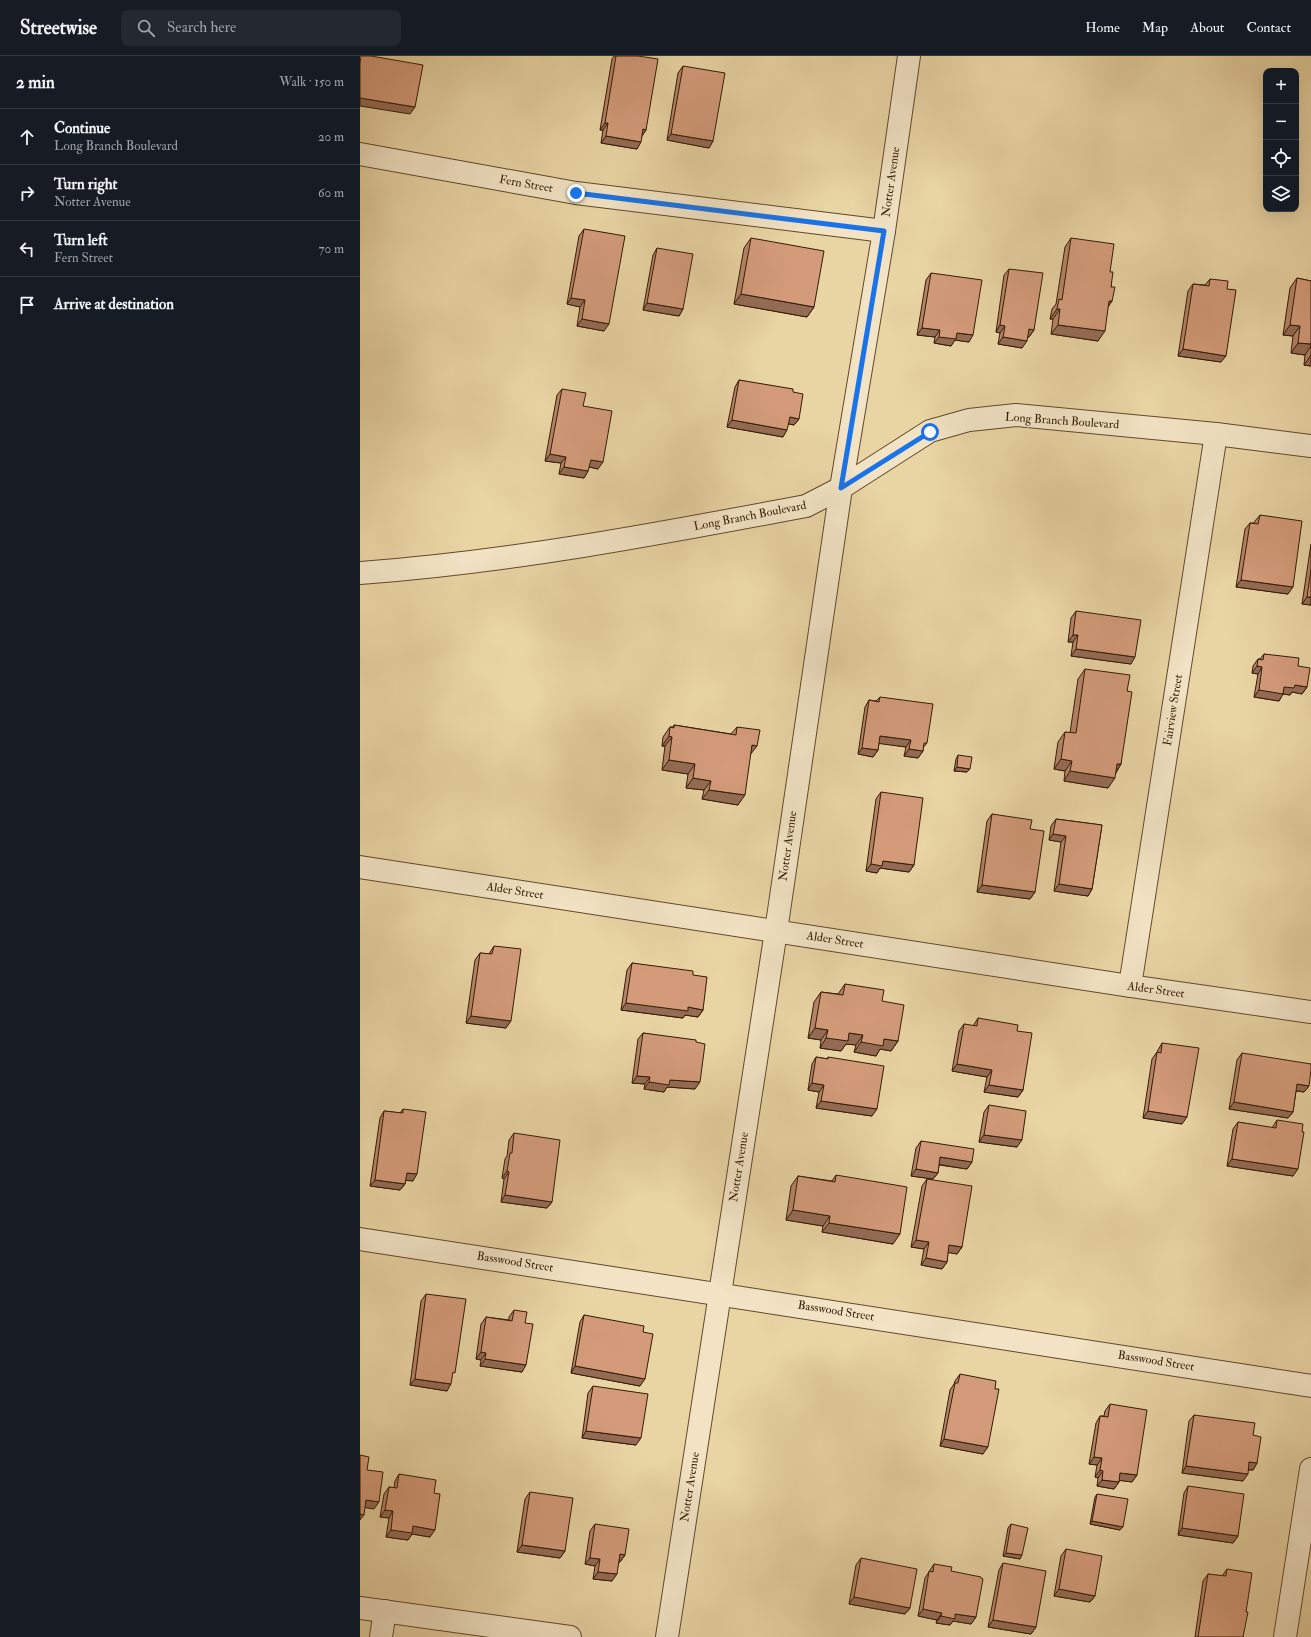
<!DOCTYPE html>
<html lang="en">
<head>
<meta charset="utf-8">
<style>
  :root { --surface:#171b24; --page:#242831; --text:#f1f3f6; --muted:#9ea1a6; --line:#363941 }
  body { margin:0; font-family:"IM FELL Double Pica",serif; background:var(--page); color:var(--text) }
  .controls { position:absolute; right:12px; top:12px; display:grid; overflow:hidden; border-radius:8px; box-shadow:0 4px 16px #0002 }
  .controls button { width:36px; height:36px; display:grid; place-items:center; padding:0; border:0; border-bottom:1px solid var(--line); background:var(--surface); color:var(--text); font:20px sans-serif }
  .stop { position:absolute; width:12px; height:12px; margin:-9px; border:3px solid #1a73e8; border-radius:50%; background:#fff }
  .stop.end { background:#1a73e8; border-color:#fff; box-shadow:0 1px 4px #0008 }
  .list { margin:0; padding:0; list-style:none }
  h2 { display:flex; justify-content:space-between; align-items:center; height:52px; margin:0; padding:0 16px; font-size:17px }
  h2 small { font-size:13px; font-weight:400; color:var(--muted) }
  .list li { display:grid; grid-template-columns:26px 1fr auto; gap:12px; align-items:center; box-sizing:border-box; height:56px; padding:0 16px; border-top:1px solid var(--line) }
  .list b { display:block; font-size:15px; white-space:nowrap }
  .list p { margin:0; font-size:13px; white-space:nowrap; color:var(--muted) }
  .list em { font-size:13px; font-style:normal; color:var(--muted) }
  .icon { flex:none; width:22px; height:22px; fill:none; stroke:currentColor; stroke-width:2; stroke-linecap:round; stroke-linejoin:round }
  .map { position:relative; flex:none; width:951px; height:1581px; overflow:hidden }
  header { display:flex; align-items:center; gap:24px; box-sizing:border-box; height:56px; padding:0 20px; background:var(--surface); border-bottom:1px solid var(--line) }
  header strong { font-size:19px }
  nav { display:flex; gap:22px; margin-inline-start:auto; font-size:14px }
  .search { width:280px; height:36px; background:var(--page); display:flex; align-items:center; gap:10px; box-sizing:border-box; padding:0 14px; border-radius:8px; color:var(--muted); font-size:15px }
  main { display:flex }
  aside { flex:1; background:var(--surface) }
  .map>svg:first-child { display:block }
</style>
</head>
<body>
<header>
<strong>Streetwise</strong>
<div class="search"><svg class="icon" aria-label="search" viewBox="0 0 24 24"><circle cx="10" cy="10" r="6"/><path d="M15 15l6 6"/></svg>Search here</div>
<nav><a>Home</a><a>Map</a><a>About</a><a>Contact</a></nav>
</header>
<main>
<aside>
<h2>2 min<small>Walk · 150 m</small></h2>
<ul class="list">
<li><svg class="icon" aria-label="ahead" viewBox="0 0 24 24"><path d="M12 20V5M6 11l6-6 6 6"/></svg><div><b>Continue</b><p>Long Branch Boulevard</p></div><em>20 m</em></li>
<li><svg class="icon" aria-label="right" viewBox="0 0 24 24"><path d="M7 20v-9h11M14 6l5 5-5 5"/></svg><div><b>Turn right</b><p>Notter Avenue</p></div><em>60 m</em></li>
<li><svg class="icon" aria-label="left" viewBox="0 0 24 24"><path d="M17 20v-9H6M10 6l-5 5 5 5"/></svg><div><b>Turn left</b><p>Fern Street</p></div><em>70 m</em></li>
<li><svg class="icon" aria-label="arrive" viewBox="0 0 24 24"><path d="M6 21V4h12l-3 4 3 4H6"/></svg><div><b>Arrive at destination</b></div></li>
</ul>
</aside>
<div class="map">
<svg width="951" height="1581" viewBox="0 0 951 1581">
  <rect width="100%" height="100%" fill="#e9d4a4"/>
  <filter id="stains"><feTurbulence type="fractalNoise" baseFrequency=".005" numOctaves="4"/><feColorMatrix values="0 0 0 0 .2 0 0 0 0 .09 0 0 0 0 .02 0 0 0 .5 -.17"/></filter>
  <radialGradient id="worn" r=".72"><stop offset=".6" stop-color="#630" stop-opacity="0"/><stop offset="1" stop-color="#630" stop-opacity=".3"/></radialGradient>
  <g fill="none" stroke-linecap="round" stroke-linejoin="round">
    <defs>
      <g id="minor">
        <polyline points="0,98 216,137 524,175"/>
        <path d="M0,517C150,506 298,478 446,450L481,432L570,375L609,364L656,359L856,378L951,390"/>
        <polyline points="0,811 770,930 951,956"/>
        <polyline points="770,930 856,378"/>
        <polyline points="0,1183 951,1330"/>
        <polyline points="0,1552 210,1581"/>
        <polyline points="21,1581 25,1555"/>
        <polyline points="307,1581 416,875 481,432 524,175 549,0"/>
        <polyline points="925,1581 951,1413"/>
      </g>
    </defs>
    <use href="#minor" stroke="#61492d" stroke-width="24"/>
    <use href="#minor" stroke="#f1e3c4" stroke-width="22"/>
  </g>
  <g fill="#b58569" stroke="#341b05">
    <polygon points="254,0 278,0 286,74 282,80 277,93 241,87 243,74 240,74 252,3"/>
    <polygon points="323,10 353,85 349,92 307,84 318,17"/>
    <polygon points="224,173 244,275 217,270 220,251 207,248 219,180"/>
    <polygon points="391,182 454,251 447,261 374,248 384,192"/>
    <polygon points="711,182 750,216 752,245 748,251 738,285 691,278 693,263 690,263 692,253 696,248 705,191"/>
    <polygon points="297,192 323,253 319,260 283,254 293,199"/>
    <polygon points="649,213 674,274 669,281 667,281 662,292 638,288 640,277 636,276 644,219"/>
    <polygon points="571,217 609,286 595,284 591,290 574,287 575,281 557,279 566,224"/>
    <polygon points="937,222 951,225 951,310 944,309 945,299 931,297 933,280 923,279 930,232"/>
    <polygon points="850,223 867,233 861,306 818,300 828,235 833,228 845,229"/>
    <polygon points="379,324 433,336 439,363 434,369 428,368 423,381 367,371 375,331"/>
    <polygon points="202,333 223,350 238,413 229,411 228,415 224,422 199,418 201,407 185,405 197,339"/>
    <polygon points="900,459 928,538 876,531 885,473 890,467 894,467 895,465"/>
    <polygon points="951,488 951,549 942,548"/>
    <polygon points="716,555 771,608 711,600 713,586 708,586 711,562"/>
    <polygon points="904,598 938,610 947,631 942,638 932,636 930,639 923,638 919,645 894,641 898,618 892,617 893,610 898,603 900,603"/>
    <polygon points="725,613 767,635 761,708 756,717 748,732 704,725 705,715 694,713 698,686 705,676 710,677 718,623"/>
    <polygon points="520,641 567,687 563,692 563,695 558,702 544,700 546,691 519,687 518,694 513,701 498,698 505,651 509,644 516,645"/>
    <polygon points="314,669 371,678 377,671 390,699 378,749 342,743 344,734 326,732 328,718 302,714 305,690 302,690 303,681 310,671 313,671"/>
    <polygon points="598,699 610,713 607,716 594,715 596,703"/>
    <polygon points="521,736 554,809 549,816 520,812 517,817 506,815 516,743"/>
    <polygon points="632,758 670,773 675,836 670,843 617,836 627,765"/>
    <polygon points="696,763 742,769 732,833 728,840 694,835 701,786 689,784 691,770"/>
    <polygon points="134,890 146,972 106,967 115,904 120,897 129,898"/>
    <polygon points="272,907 333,919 343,954 338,961 325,959 323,962 261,954 267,914"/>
    <polygon points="485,928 522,945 538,985 531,995 520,993 516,1000 494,996 496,989 486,988 481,995 460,992 461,984 448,982 454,946 461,936 478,938"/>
    <polygon points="618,962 657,975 663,1034 658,1041 624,1036 627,1021 592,1015 599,975 604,968 613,970"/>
    <polygon points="283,977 336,986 335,1033 307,1031 304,1036 284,1033 285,1028 272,1027 278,983"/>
    <polygon points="802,987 822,1068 783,1062 792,1003 797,996 798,994"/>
    <polygon points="882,997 949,1030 944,1036 936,1035 933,1056 928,1062 869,1053 877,1004"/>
    <polygon points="456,1001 467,1003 468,1001 512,1060 456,1052 459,1036 448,1034 452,1008"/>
    <polygon points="629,1049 657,1091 619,1086 624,1056"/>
    <polygon points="43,1053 53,1125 46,1124 45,1128 40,1134 10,1130 20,1062 24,1055 40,1057"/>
    <polygon points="917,1064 933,1120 867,1110 873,1073 878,1066 912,1072"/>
    <polygon points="154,1077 192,1146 187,1152 141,1146 144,1123 142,1122 145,1103 147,1100 149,1084"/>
    <polygon points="561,1085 612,1106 607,1113 579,1109 578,1117 573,1123 551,1120 556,1092"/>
    <polygon points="476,1119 533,1188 462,1176 463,1170 426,1164 431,1130 438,1120 472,1125"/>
    <polygon points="567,1123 602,1191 597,1198 588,1196 587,1206 582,1213 561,1209 564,1193 551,1191 562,1130"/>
    <polygon points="66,1238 92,1320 87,1335 50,1329 61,1245"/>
    <polygon points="154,1254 165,1267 162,1316 120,1310 121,1304 116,1303 121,1268 126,1261 149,1264 149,1261"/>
    <polygon points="224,1259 283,1276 280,1330 211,1317 220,1266"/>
    <polygon points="600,1318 623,1398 580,1390 590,1334 594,1328 595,1325"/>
    <polygon points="233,1330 276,1389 222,1382 228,1337"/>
    <polygon points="750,1348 777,1419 772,1426 759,1424 759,1426 754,1433 737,1430 738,1422 735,1421 737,1409 729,1408 736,1367 740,1360 744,1360 745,1355"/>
    <polygon points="834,1359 893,1379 897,1407 893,1414 888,1414 883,1425 822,1417 829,1365"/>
    <polygon points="39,1418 74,1437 70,1481 52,1478 48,1484 26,1481 29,1462 20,1461 24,1438 29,1431 34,1432 35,1425"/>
    <polygon points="828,1430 878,1480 873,1487 818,1479 824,1437"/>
    <polygon points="170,1436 205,1495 200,1502 157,1496 165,1443"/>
    <polygon points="737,1438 763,1471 760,1474 730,1468 735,1441"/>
    <polygon points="235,1468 265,1499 260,1506 259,1506 252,1525 233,1523 235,1510 225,1508 230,1475"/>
    <polygon points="651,1468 660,1503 643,1500 648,1472"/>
    <polygon points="706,1493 735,1540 730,1546 694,1540 701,1500"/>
    <polygon points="501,1502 550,1552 545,1558 489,1548 496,1509"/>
    <polygon points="643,1507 676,1571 671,1578 628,1571 639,1514"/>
    <polygon points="574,1508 591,1515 616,1561 611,1568 593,1565 590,1569 576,1567 577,1564 558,1560 565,1522"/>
    <polygon points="867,1513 886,1556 883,1581 835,1581 843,1525 848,1518 862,1520"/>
  </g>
  <g fill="#946c55" stroke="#341b05">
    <polygon points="0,42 55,51 50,58 0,50"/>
    <polygon points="245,67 248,67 243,74 240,74"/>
    <polygon points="283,73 286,74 281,81"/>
    <polygon points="311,78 353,85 349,92 307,84"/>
    <polygon points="246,80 281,86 277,93 241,87"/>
    <polygon points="381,238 454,251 447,261 374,248"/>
    <polygon points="211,242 225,244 220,251 207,248"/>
    <polygon points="749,245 752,245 745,255"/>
    <polygon points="287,247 323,253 319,260 283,254"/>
    <polygon points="697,253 700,253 693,263 690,263"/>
    <polygon points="222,263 249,268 244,275 217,270"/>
    <polygon points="640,269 645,270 640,277 636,276"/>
    <polygon points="698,269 745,275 738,285 691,278"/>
    <polygon points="930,269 940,270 933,280 923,279"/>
    <polygon points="562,272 580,274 575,281 557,279"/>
    <polygon points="669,273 674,274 669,281 664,280"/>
    <polygon points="597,277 613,279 609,286 595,284 591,290 574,287 579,281"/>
    <polygon points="643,281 667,285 662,292 638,288"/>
    <polygon points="938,287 951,288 951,290 945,299 931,297"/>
    <polygon points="823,293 866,300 861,306 818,300"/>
    <polygon points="951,299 951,310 944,309"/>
    <polygon points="430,361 439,363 434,369 425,367"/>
    <polygon points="372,364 427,374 423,381 367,371"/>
    <polygon points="190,398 206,401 201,407 185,405"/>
    <polygon points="231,404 243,406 238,413 226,410"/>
    <polygon points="204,411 228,415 224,422 199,418"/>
    <polygon points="881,524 933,531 928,538 876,531"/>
    <polygon points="947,541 951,541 951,549 942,548"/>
    <polygon points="713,579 718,579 713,586 708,586"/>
    <polygon points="716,593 775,601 771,608 711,600"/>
    <polygon points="897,610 902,611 898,618 892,617"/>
    <polygon points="935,629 947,631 942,638 932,636 930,639 923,638 919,645 894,641 899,634"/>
    <polygon points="309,680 312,681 305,690 302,690"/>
    <polygon points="520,680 551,684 546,691 515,687"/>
    <polygon points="392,689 397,690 390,699"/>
    <polygon points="502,692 518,694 513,701 498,698"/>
    <polygon points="549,693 563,695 558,702 544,700"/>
    <polygon points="701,703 712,705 705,715 694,713"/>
    <polygon points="309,704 335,708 328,718 302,714"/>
    <polygon points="757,708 761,708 754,718"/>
    <polygon points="597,711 610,713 607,716 594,715"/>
    <polygon points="710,715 755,722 748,732 704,725"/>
    <polygon points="333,722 351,725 344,734 326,732"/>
    <polygon points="349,734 385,739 378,749 342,743"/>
    <polygon points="693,778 706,780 701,786 689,784"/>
    <polygon points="523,805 554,809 549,816 520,812 517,817 506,815 511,808"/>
    <polygon points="699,828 732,833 728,840 694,835"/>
    <polygon points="622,829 675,836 670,843 617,836"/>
    <polygon points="266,947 328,951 343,954 338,961 325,959 323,962 261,954"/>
    <polygon points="111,960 151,965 146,972 106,967"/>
    <polygon points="455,972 468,974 461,984 448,982"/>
    <polygon points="489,977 503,979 496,989 486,988 481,995 460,992 466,982"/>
    <polygon points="524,983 538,985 531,995 520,993 516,1000 494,996 501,986"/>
    <polygon points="597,1008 632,1014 627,1021 592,1015"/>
    <polygon points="277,1020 290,1021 285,1028 272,1027"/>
    <polygon points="310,1024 340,1026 335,1033 307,1031 304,1036 284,1033 289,1026"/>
    <polygon points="452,1027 464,1029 459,1036 448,1034"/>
    <polygon points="937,1028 949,1030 944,1036 933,1034"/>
    <polygon points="629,1029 663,1034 658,1041 624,1036"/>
    <polygon points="461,1045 517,1053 512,1060 456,1052"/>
    <polygon points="874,1046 933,1056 928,1062 869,1053"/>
    <polygon points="788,1055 827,1061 822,1068 783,1062"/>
    <polygon points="624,1079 662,1084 657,1091 619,1086"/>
    <polygon points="580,1101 612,1106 607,1113 576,1108"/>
    <polygon points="872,1103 938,1113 933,1120 867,1110"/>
    <polygon points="556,1113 578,1117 573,1123 551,1120"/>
    <polygon points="147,1115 149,1116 144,1123 142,1122"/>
    <polygon points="47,1117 57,1118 53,1125 42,1124"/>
    <polygon points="15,1124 45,1128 40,1134 10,1130"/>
    <polygon points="145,1139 192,1146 187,1152 141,1146"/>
    <polygon points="433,1154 470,1160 463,1170 426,1164"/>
    <polygon points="469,1167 540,1178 533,1188 462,1176"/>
    <polygon points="556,1184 569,1186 564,1193 551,1191"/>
    <polygon points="589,1189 602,1191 597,1198 585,1196"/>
    <polygon points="566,1202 587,1206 582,1213 561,1209"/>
    <polygon points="121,1296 126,1297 121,1304 116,1303"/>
    <polygon points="125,1303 166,1309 162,1316 120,1310"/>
    <polygon points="215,1310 285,1323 280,1330 211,1317"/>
    <polygon points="55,1323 91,1328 87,1335 50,1329"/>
    <polygon points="226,1375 281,1382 276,1389 222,1382"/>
    <polygon points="584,1383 628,1391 623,1398 580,1390"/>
    <polygon points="734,1401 742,1402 737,1409 729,1408"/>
    <polygon points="889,1406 897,1407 893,1414 885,1413"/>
    <polygon points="826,1410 888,1418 883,1425 822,1417"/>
    <polygon points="740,1414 743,1415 738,1422 735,1421"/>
    <polygon points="760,1417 777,1419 772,1426 756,1424"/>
    <polygon points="742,1424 759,1426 754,1433 737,1430"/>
    <polygon points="6,1444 19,1446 14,1453 1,1451"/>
    <polygon points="25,1454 33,1455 29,1462 20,1461"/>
    <polygon points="0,1458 4,1459 0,1464"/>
    <polygon points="732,1465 763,1471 760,1474 730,1468"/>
    <polygon points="53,1470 75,1474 70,1481 52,1478 48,1484 26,1481 31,1474"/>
    <polygon points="822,1472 878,1480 873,1487 818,1479"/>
    <polygon points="162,1489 205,1495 200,1502 157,1496"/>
    <polygon points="646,1497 662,1499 660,1503 643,1500"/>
    <polygon points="260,1498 265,1499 260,1506 255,1505"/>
    <polygon points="230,1502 240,1503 235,1510 225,1508"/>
    <polygon points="238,1516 257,1518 252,1525 233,1523"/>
    <polygon points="699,1533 735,1540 730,1546 694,1540"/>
    <polygon points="494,1541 550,1552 545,1558 489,1548"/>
    <polygon points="563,1553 582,1557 577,1564 558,1560"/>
    <polygon points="595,1558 616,1561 611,1568 593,1565 590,1569 576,1567 581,1560"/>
    <polygon points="633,1564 676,1571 671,1578 628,1571"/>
  </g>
  <g fill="#d39b7a" stroke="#341b05">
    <polygon points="1,0 11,0 63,9 55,51 0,42 0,8"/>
    <polygon points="256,0 278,0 298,3 286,74 283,73 281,86 246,80 248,67 245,67"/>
    <polygon points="323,10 365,17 353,85 311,78"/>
    <polygon points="224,173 265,180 249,268 222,263 225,244 211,242"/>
    <polygon points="391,182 464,195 454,251 381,238"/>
    <polygon points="711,182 754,188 750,216 753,216 751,231 755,231 752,245 749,245 745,275 698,269 700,253 697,253 699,243 702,244"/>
    <polygon points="297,192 333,198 323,253 287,247"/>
    <polygon points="649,213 683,217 674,274 669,273 667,285 643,281 645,270 640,269"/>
    <polygon points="571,217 622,224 613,279 597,277 596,283 579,281 580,274 562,272"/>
    <polygon points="937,222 951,225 951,288 938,287 940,270 930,269"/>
    <polygon points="850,223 868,225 867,233 876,234 866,300 823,293 833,228 849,230"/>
    <polygon points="379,324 433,333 433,336 443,338 439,363 430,361 427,374 372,364"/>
    <polygon points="202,333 226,337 223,350 252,355 243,406 231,404 228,415 204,411 206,401 190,398"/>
    <polygon points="900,459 942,465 933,531 881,524 890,467 898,468"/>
    <polygon points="951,514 951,541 947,541"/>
    <polygon points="716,555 781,564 775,601 716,593 718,579 713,579"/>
    <polygon points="904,598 939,602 938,610 950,612 947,631 935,629 934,632 924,631 923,638 899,634 902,611 897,610 898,603 903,604"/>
    <polygon points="725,613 770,619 767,635 772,636 761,708 757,708 755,722 710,715 712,705 701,703 705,676 716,677"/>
    <polygon points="520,641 573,648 567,687 564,687 563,695 549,693 551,684 520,680 518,694 502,692 509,644 519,646"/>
    <polygon points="314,669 376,679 377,671 400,674 397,690 392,689 385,739 349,734 351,725 333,722 335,708 309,704 312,681 309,680 310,671 314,672"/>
    <polygon points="598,699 612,701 610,713 597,711"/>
    <polygon points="521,736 563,742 554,809 523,805 522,810 511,808"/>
    <polygon points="632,758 672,764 670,773 684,775 675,836 622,829"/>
    <polygon points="696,763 742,769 732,833 699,828 706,780 693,778"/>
    <polygon points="134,890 161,893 151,965 111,960 120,897 132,898"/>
    <polygon points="272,907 333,915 333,919 347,921 343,954 328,951 328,955 266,947"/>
    <polygon points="485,928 524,934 522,945 544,949 538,985 524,983 523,990 501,986 503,979 489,977 488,985 466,982 468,974 455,972 461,936 483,939"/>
    <polygon points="618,962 658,969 657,975 672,977 663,1034 629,1029 632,1014 597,1008 604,968 617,970"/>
    <polygon points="283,977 336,984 336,986 345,988 340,1026 310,1024 309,1029 289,1026 290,1021 277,1020"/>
    <polygon points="802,987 839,992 827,1061 788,1055 797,996 801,997"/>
    <polygon points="882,997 951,1008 951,1014 949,1030 937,1028 933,1056 874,1046"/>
    <polygon points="456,1001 468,1003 468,1001 524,1010 517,1053 461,1045 464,1029 452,1027"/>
    <polygon points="629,1049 666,1055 662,1084 624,1079"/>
    <polygon points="43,1053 66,1056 57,1118 47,1117 45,1128 15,1124 24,1055 43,1057"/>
    <polygon points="917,1064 943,1068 942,1076 944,1076 938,1113 872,1103 878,1066 916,1072"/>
    <polygon points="154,1077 200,1084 192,1146 145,1139 149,1116 147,1115 150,1097 152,1097"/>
    <polygon points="561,1085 614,1093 612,1106 580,1101 578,1117 556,1113"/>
    <polygon points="476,1119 547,1131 540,1178 469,1167 470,1160 433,1154 438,1120 475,1126"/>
    <polygon points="567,1123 612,1130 602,1191 589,1189 587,1206 566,1202 569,1186 556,1184"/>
    <polygon points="66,1238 106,1243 95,1317 93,1316 91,1328 55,1323"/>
    <polygon points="154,1254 167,1256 165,1267 173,1268 166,1309 125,1303 126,1297 121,1296 126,1261 152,1265"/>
    <polygon points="224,1259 284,1270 283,1276 293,1278 285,1323 215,1310"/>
    <polygon points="600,1318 636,1325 635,1333 639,1333 628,1391 584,1383 595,1327 598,1327"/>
    <polygon points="233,1330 288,1338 281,1382 226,1375"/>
    <polygon points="750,1348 787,1354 777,1419 760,1417 759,1426 742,1424 743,1415 740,1414 742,1402 734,1401 740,1360 748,1361"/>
    <polygon points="834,1359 895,1367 893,1379 901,1381 897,1407 889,1406 888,1418 826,1410"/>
    <polygon points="0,1399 9,1401 7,1414 23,1416 19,1446 6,1444 4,1459 0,1458 0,1459"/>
    <polygon points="39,1418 76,1424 74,1437 80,1438 75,1474 53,1470 52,1477 31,1474 33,1455 25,1454 29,1431 37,1432"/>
    <polygon points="828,1430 884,1438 878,1480 822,1472"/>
    <polygon points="170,1436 213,1442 205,1495 162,1489"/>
    <polygon points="737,1438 768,1443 763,1471 732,1465"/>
    <polygon points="235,1468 269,1473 265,1499 260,1498 257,1518 238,1516 240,1503 230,1502"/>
    <polygon points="651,1468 668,1472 662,1499 646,1497"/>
    <polygon points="706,1493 742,1500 735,1540 699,1533"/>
    <polygon points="501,1502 557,1513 550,1552 494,1541"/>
    <polygon points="643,1507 686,1515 676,1571 633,1564"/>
    <polygon points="574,1508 592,1511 591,1515 621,1521 621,1522 623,1523 616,1561 595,1558 595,1563 581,1560 582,1557 563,1553 569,1515 573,1516"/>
    <polygon points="867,1513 892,1517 886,1556 888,1556 883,1581 838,1581 848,1518 866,1520"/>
  </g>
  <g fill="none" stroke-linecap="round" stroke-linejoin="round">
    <polyline stroke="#1a73e8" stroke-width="5" points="216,137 524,175 481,432 570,376"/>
  </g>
  <g text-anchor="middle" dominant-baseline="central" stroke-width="3" stroke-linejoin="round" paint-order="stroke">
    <g font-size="12" fill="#341b05" stroke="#f1e3c4">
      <text transform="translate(531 126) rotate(-82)">Notter Avenue</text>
      <text transform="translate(166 128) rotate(10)">Fern Street</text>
      <text transform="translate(702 365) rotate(4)">Long Branch Boulevard</text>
      <text transform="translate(390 460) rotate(-11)">Long Branch Boulevard</text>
      <text transform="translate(813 654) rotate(-81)">Fairview Street</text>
      <text transform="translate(428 790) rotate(-82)">Notter Avenue</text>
      <text transform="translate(155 835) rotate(9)">Alder Street</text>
      <text transform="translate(475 884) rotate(9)">Alder Street</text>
      <text transform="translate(796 934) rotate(8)">Alder Street</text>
      <text transform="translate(379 1111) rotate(-81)">Notter Avenue</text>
      <text transform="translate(155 1206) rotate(9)">Basswood Street</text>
      <text transform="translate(476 1255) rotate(9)">Basswood Street</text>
      <text transform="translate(796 1305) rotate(9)">Basswood Street</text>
      <text transform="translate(330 1431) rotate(-81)">Notter Avenue</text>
    </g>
  </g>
  <rect width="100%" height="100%" filter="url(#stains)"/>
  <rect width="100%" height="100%" fill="url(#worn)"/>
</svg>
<div class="controls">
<button>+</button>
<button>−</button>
<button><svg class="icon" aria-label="locate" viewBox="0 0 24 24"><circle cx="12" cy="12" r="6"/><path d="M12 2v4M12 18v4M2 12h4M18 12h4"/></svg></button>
<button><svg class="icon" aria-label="layers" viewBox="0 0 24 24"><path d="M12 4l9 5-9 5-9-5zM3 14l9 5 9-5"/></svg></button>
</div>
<div class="stop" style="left:570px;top:376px"></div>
<div class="stop end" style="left:216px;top:137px"></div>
</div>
</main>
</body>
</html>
